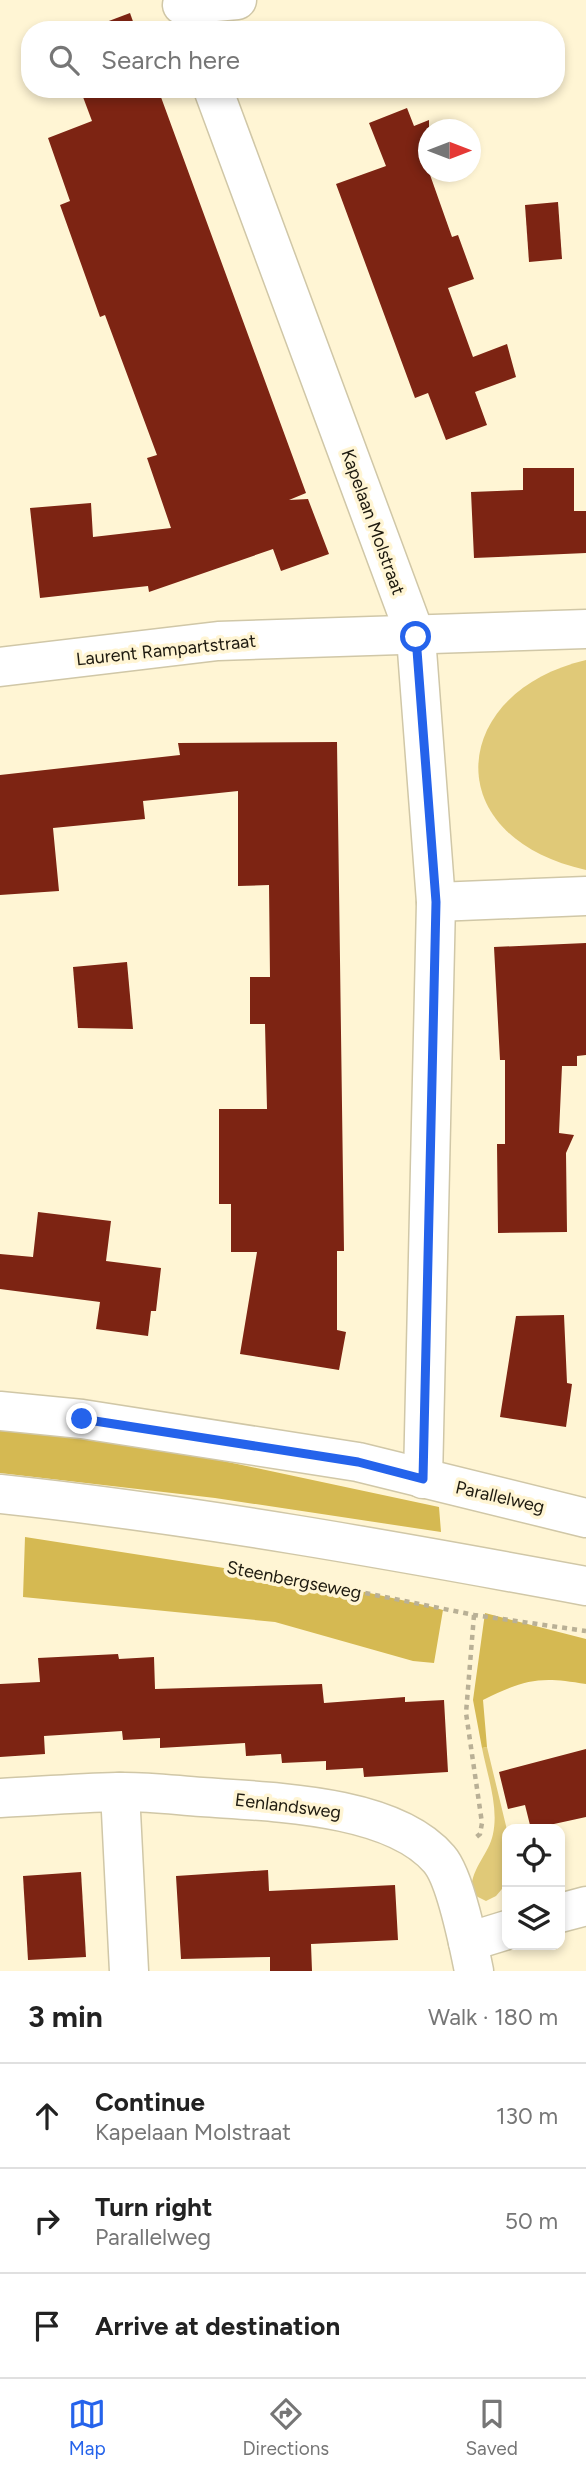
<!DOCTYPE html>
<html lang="en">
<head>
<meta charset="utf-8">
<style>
  :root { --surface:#fff; --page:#f6f6f6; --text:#222; --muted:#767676; --line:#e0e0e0; --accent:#2563eb }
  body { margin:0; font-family:Figtree,sans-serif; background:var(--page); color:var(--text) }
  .controls { position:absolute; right:21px; bottom:21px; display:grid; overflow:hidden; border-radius:14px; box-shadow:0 4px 10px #0003 }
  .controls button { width:63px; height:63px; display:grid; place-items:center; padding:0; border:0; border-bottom:2px solid var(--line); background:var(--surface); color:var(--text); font:35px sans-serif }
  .compass { position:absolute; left:418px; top:119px; width:63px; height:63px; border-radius:50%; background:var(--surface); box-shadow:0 4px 10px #0003; rotate:90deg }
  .stop { position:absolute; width:21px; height:21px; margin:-16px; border:5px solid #2563eb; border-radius:50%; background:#fff }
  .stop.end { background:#2563eb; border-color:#fff; box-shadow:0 2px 7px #0008 }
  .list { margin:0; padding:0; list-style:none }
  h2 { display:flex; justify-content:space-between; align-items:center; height:91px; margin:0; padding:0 28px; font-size:30px }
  h2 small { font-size:23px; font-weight:400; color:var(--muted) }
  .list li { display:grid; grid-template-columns:46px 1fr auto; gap:21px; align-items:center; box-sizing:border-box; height:105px; padding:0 28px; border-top:2px solid var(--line) }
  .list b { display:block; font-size:26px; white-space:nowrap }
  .list p { margin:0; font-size:23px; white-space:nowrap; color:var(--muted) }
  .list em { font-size:23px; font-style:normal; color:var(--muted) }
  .icon { flex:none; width:38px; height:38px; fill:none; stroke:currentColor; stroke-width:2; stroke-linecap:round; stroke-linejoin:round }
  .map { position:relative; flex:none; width:586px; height:1971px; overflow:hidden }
  .search { position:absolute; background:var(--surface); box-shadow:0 4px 10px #0003; left:21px; right:21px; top:21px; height:77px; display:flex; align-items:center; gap:18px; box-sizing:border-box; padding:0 24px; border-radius:28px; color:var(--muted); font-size:26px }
  .sheet { height:406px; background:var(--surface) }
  nav { display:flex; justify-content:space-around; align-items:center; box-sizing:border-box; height:98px; border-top:2px solid var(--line); background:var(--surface); font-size:19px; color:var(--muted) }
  nav a { display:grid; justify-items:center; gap:4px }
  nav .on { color:var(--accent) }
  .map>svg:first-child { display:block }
</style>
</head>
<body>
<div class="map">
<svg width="586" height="1971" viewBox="0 0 586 1971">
  <rect width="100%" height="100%" fill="#fff5d4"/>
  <g fill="#e0c978">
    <path d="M586,660V870C436,837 449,692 586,660Z"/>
    <path d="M487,1747L507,1830V1883L496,1896L486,1901L472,1894C468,1871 489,1855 493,1834C499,1807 487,1774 482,1748Z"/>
  </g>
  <g fill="#d5b952">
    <polygon points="0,1418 134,1442 439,1507 441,1532 215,1498 0,1473"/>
    <polygon points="25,1537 333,1585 429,1606 443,1610 434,1663 413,1661 275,1622 23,1597"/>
    <path d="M485,1613L586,1639V1684C539,1676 526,1679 483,1700L487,1747L482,1748L473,1700Z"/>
  </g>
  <g fill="#7d2413">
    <polygon points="130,13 136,30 85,30"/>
    <polygon points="80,89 158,89 306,493 289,500 308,499 329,554 281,571 273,549 149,592 148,586 40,598 30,508 91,503 93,537 171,528 147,458 157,455 105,315 100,317 60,205 70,201 48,138 92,121"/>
    <polygon points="407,108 414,126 429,120 429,172 452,237 458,235 474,279 448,288 473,357 507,344 516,377 475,392 487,425 446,440 428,393 415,398 336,184 386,166 369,123"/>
    <polygon points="558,202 562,259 529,262 525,205"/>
    <polygon points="523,468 574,468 574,511 586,511 586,553 474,558 471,492 523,490"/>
    <polygon points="337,742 344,1251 337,1251 337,1330 346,1332 339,1370 240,1354 257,1252 231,1252 231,1204 219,1204 219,1109 267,1109 265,1024 250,1024 250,977 270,977 269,885 238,886 238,791 143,801 145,819 53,828 59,891 0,895 0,775 180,755 178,743"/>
    <polygon points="586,943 586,1055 577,1056 577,1066 562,1066 559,1133 574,1135 566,1153 567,1232 498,1233 497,1144 505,1144 505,1060 500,1060 494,947"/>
    <polygon points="127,962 133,1029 78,1028 73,967"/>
    <polygon points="38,1212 111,1221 106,1261 161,1268 156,1311 151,1311 148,1336 96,1329 100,1302 0,1289 0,1254 33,1257"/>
    <polygon points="564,1315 567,1383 572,1384 566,1427 500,1417 516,1316"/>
    <polygon points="118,1654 119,1659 154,1657 155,1689 322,1684 324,1703 405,1697 405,1702 444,1700 448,1772 364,1777 363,1768 326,1770 326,1761 282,1763 281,1754 246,1756 245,1743 160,1748 160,1738 123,1740 122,1731 44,1736 45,1754 0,1757 0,1684 40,1682 38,1658"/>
    <polygon points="586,1749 586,1817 531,1829 525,1805 508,1809 499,1772"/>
    <polygon points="268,1870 269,1891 395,1885 398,1940 311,1944 312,1971 270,1971 270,1957 181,1959 176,1876"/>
    <polygon points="81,1872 86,1957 28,1960 23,1876"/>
  </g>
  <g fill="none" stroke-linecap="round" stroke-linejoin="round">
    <defs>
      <g id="minor">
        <polyline points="182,5 237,0"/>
        <polyline points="213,89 416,637 436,902 423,1479"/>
        <polyline points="0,667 218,641 586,629"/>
        <polyline points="436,902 586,896"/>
        <polyline points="0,1411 82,1419 358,1462 586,1518"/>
        <polyline points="120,1792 129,1971"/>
        <path d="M0,1798C39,1796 78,1793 117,1792C145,1791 174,1795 202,1797C271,1802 392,1804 439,1859C455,1877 469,1946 474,1971"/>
        <polyline points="560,1913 586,1906"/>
        <polyline points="468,1942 507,1930"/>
      </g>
      <path id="major" d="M0,1494C197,1515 391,1550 586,1586"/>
    </defs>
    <use href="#minor" stroke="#d0c7a7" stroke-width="41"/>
    <use href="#major" stroke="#d0c7a7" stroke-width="41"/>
    <g stroke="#b9b096" stroke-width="4.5" stroke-dasharray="5 5" stroke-linecap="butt">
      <polyline points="326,1585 474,1615 586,1631"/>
      <polyline points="474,1615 466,1713 482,1823 480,1834 474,1839"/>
    </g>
    <use href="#minor" stroke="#fff" stroke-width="38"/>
    <use href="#major" stroke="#fff" stroke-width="38"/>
  </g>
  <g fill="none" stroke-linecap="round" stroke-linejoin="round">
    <polyline stroke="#2563eb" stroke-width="9" points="82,1419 358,1462 423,1479 436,902 416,637"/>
  </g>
  <g text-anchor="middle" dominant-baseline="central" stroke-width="7" stroke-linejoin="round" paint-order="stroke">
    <g font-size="18" fill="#1e1a0f" stroke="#fff5d4">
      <text transform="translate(373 522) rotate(70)">Kapelaan Molstraat</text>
      <text transform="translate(166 650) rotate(-6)">Laurent Rampartstraat</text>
      <text transform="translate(500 1497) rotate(13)">Parallelweg</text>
      <text transform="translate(294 1580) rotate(11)">Steenbergseweg</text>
      <text transform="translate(288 1806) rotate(7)">Eenlandsweg</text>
    </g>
  </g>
</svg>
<div class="controls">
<button><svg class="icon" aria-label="locate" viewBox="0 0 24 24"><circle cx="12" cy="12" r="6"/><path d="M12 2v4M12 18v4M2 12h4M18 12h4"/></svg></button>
<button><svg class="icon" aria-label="layers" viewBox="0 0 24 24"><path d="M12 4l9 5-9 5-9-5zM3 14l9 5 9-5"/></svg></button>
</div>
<svg class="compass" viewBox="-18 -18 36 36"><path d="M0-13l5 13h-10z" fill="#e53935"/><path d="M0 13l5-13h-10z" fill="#767676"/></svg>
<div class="stop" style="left:416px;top:637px"></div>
<div class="stop end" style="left:82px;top:1419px"></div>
<div class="search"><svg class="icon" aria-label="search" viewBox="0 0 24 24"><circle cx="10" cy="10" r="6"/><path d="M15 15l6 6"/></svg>Search here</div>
</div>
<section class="sheet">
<h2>3 min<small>Walk · 180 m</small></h2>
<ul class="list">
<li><svg class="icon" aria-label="ahead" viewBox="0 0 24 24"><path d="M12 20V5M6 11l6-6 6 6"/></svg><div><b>Continue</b><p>Kapelaan Molstraat</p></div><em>130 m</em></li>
<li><svg class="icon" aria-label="right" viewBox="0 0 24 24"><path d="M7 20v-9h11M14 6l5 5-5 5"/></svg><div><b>Turn right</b><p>Parallelweg</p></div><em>50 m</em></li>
<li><svg class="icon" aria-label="arrive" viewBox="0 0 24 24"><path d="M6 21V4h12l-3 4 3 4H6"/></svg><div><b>Arrive at destination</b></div></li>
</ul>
</section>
<nav>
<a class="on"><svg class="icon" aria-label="map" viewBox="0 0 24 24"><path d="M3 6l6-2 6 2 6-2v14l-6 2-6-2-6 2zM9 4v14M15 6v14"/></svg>Map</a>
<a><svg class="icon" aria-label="directions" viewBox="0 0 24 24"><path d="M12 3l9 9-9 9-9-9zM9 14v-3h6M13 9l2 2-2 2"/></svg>Directions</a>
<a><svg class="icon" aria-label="saved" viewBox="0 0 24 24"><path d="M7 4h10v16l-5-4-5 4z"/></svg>Saved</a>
</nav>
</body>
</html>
